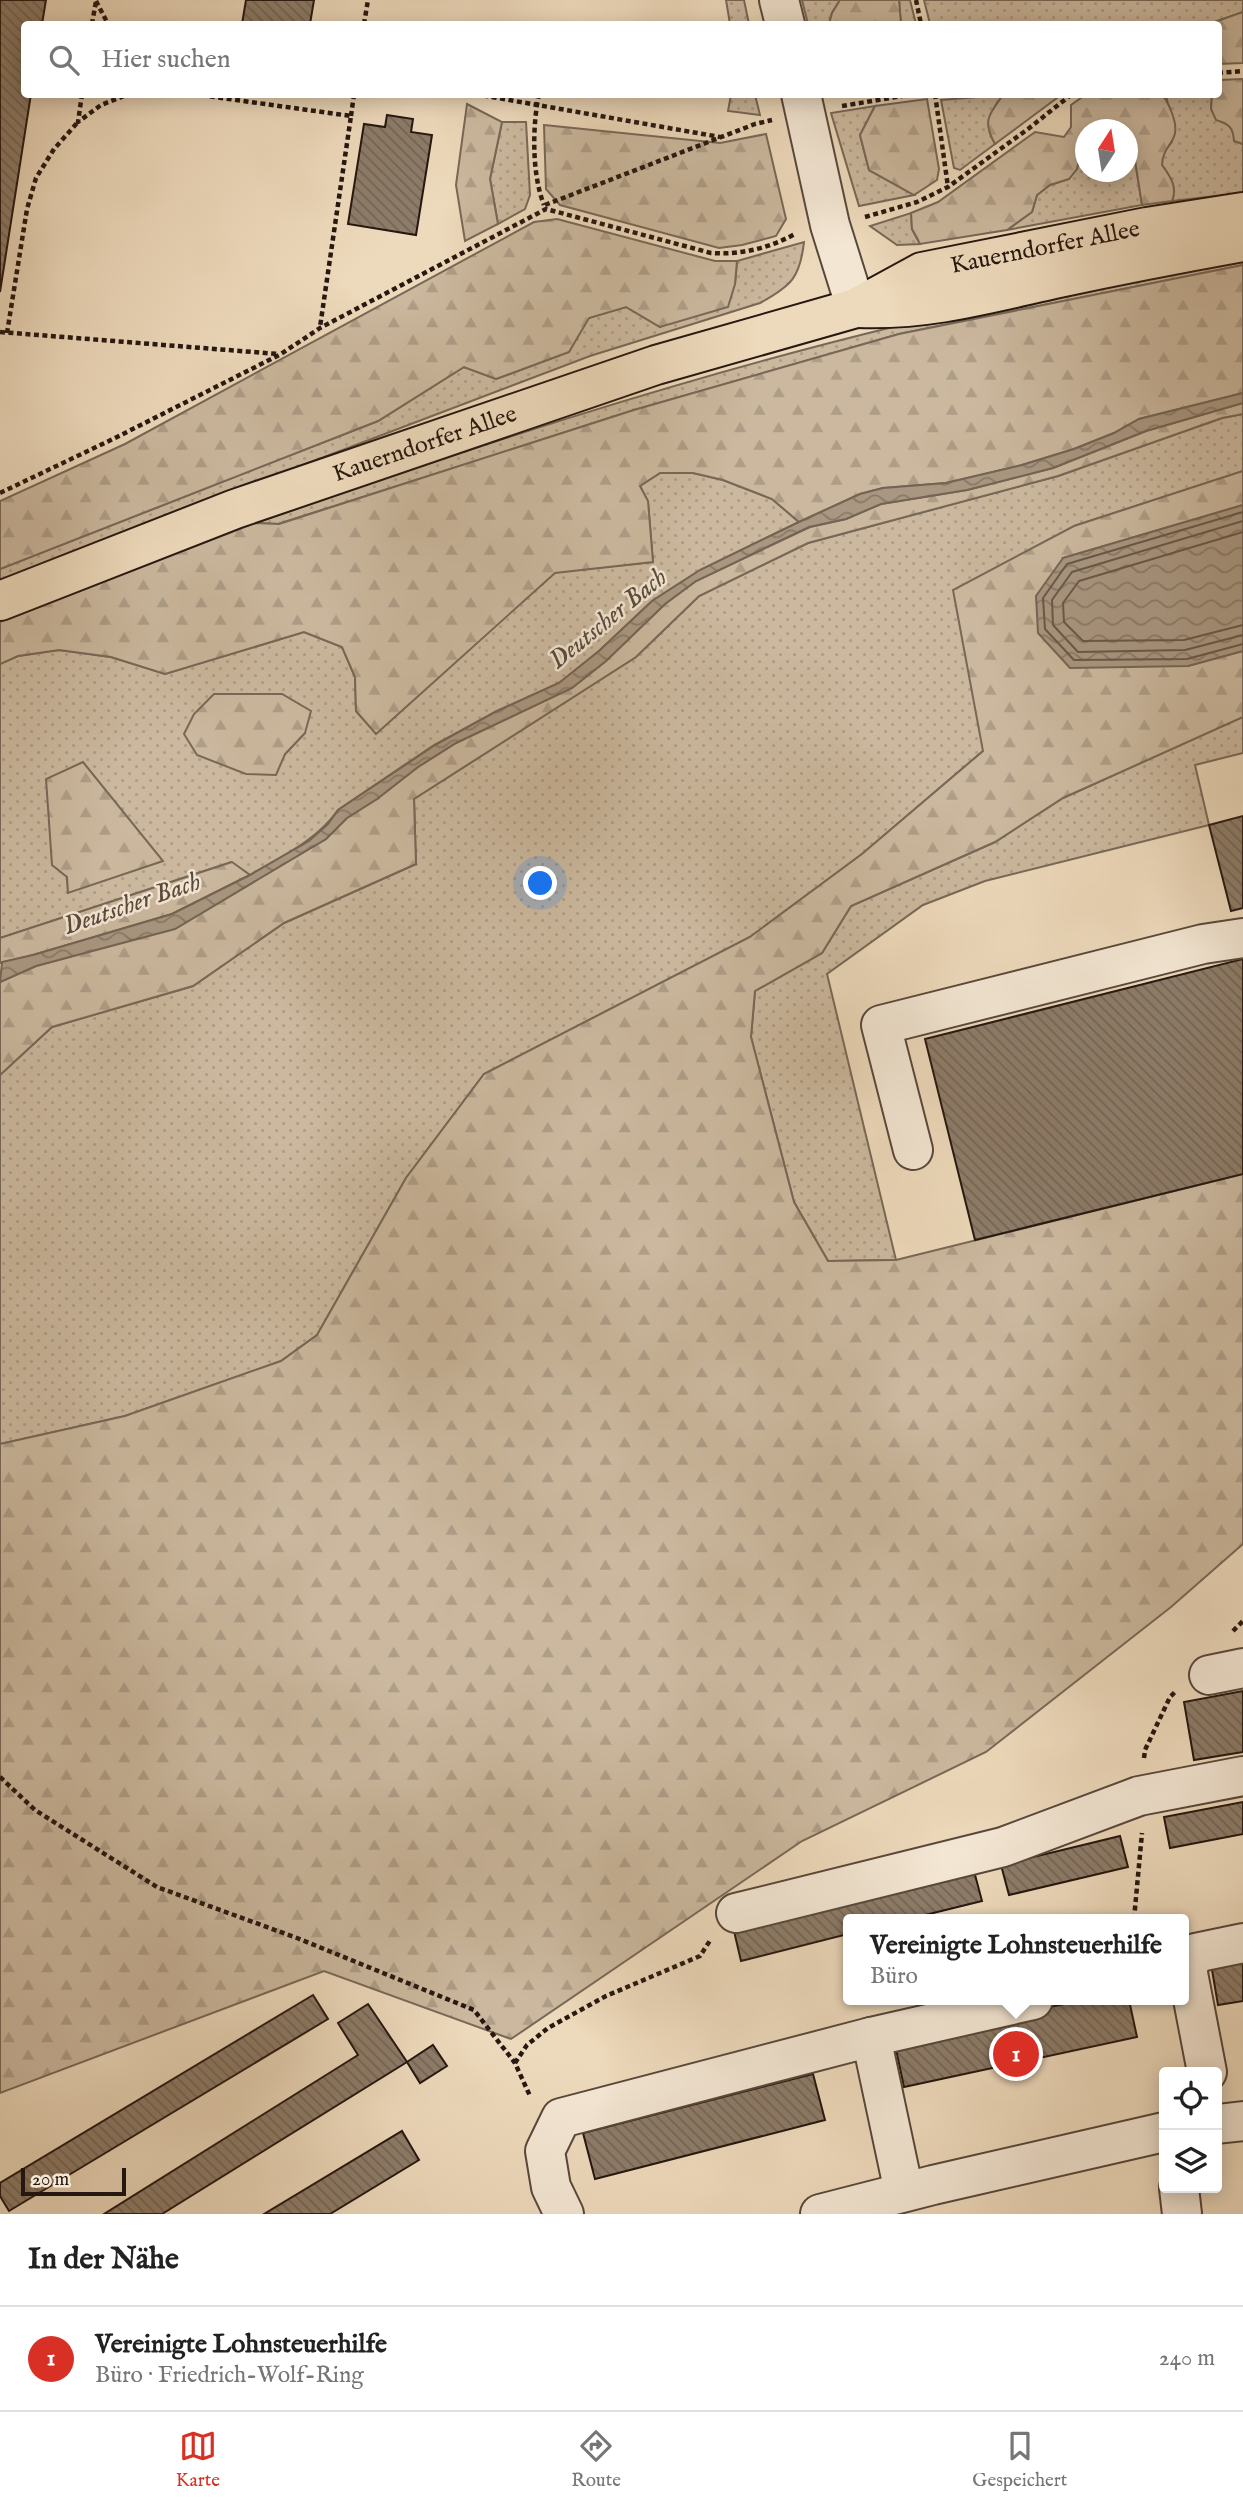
<!DOCTYPE html>
<html lang="de">
<head>
<meta charset="utf-8">
<style>
  :root { --surface:#fff; --page:#f2f2f2; --text:#222; --muted:#767676; --line:#e0e0e0; --accent:#d93025 }
  body { margin:0; font-family:"IM FELL English",serif; background:var(--page); color:var(--text) }
  .controls { position:absolute; right:21px; bottom:21px; display:grid; overflow:hidden; border-radius:7px; box-shadow:0 4px 18px #0003 }
  .controls button { width:63px; height:63px; display:grid; place-items:center; padding:0; border:0; border-bottom:2px solid var(--line); background:var(--surface); color:var(--text); font:35px sans-serif }
  .compass { position:absolute; left:1075px; top:119px; width:63px; height:63px; border-radius:50%; background:var(--surface); box-shadow:0 4px 18px #0003; rotate:12deg }
  .scale { position:absolute; left:21px; bottom:18px; width:105px; box-sizing:border-box; padding-left:7px; border:4px solid #261710; border-top:0; font-size:19px; line-height:24px; white-space:nowrap; color:#261710; -webkit-text-stroke:5px #f3e6d3; paint-order:stroke }
  .you { position:absolute; left:541px; top:884px; width:24px; height:24px; margin:-18px; border:5px solid #fff; border-radius:50%; background:#1a73e8; box-shadow:0 0 0 10px #1a73e833 }
  .badge { display:grid; place-items:center; width:46px; height:46px; border-radius:50%; background:var(--accent); color:#fff; font-size:23px; font-weight:700 }
  .pin { position:absolute; translate:-50% -50%; border:4px solid #fff; box-shadow:0 2px 7px #0006 }
  .popup { position:absolute; left:843px; top:1914px; width:346px; height:91px; box-sizing:border-box; display:grid; place-content:center; border-radius:7px; background:var(--surface); filter:drop-shadow(0 2px 5px #0005); font-size:23px; white-space:nowrap; color:var(--muted) }
  .popup b { font-size:26px; color:var(--text) }
  .popup::after { content:''; position:absolute; left:50%; top:100%; margin-left:-14px; border:14px solid transparent; border-top-color:var(--surface) }
  .list { margin:0; padding:0; list-style:none }
  h2 { display:flex; justify-content:space-between; align-items:center; height:91px; margin:0; padding:0 28px; font-size:30px }
  h2 small { font-size:23px; font-weight:400; color:var(--muted) }
  .list li { display:grid; grid-template-columns:46px 1fr auto; gap:21px; align-items:center; box-sizing:border-box; height:105px; padding:0 28px; border-top:2px solid var(--line) }
  .list b { display:block; font-size:26px; white-space:nowrap }
  .list p { margin:0; font-size:23px; white-space:nowrap; color:var(--muted) }
  .list em { font-size:23px; font-style:normal; color:var(--muted) }
  .icon { flex:none; width:38px; height:38px; fill:none; stroke:currentColor; stroke-width:2; stroke-linecap:round; stroke-linejoin:round }
  .map { position:relative; flex:none; width:1243px; height:2214px; overflow:hidden }
  .search { position:absolute; background:var(--surface); box-shadow:0 4px 18px #0003; left:21px; right:21px; top:21px; height:77px; display:flex; align-items:center; gap:18px; box-sizing:border-box; padding:0 24px; border-radius:7px; color:var(--muted); font-size:26px }
  .sheet { height:196px; background:var(--surface) }
  nav { display:flex; justify-content:space-around; align-items:center; box-sizing:border-box; height:98px; border-top:2px solid var(--line); background:var(--surface); font-size:19px; color:var(--muted) }
  nav a { display:grid; justify-items:center; gap:4px }
  nav .on { color:var(--accent) }
  .map>svg:first-child { display:block }
</style>
</head>
<body>
<div class="map">
<svg width="1243" height="2214" viewBox="0 0 1243 2214">
  <defs>
    <pattern id="grass-dots" width="8" height="8" patternUnits="userSpaceOnUse" patternTransform="scale(1.75)"><rect width="8" height="8" fill="#cbb89e"/><path d="M2 2h.1M6 6h.1" fill="none" stroke="#ae9d87" stroke-width="1.8" stroke-linecap="round"/></pattern>
    <pattern id="forest-firs" width="22" height="20" patternUnits="userSpaceOnUse" patternTransform="scale(1.75)"><rect width="22" height="20" fill="#cbb89e"/><path d="M5 1l3.5 6h-7zM16 11l3.5 6h-7z" fill="#ae9d87"/></pattern>
    <pattern id="water-waves" width="16" height="10" patternUnits="userSpaceOnUse" patternTransform="scale(1.75)"><rect width="16" height="10" fill="#a99781"/><path d="M0 5q4-4 8 0t8 0" fill="none" stroke="#897a68"/></pattern>
    <pattern id="building-back-hatch" width="6" height="6" patternUnits="userSpaceOnUse" patternTransform="scale(1.75)"><rect width="6" height="6" fill="#8d7c69"/><path d="M-1 5l2 2M0 0l6 6M5-1l2 2" fill="none" stroke="#736555"/></pattern>
  </defs>
  <rect width="100%" height="100%" fill="#edd9bb"/>
  <filter id="stains"><feTurbulence type="fractalNoise" baseFrequency=".00286" numOctaves="4"/><feColorMatrix values="0 0 0 0 .2 0 0 0 0 .09 0 0 0 0 .02 0 0 0 .5 -.17"/></filter>
  <radialGradient id="worn" r=".72"><stop offset=".6" stop-color="#630" stop-opacity="0"/><stop offset="1" stop-color="#630" stop-opacity=".3"/></radialGradient>
  <g fill="url(#grass-dots)" stroke="#786857" stroke-width="2" fill-rule="evenodd">
    <polygon points="726,0 744,0 749,24 730,24"/>
    <polygon points="802,0 840,0 832,13 829,24 808,24"/>
    <polygon points="899,0 910,0 916,24 901,24"/>
    <polygon points="924,0 1243,0 1243,12 1209,24 930,24"/>
    <polygon points="731,95 755,95 760,115 728,111"/>
    <path d="M1003,95C990,114 982,121 995,144L960,170L954,168L941,100Z"/>
    <path d="M1162,95H1212L1211,109L1234,130V141L1243,144V193L1172,201C1177,187 1170,176 1162,165V154L1172,142L1167,99Z"/>
    <polygon points="875,106 860,135 869,170 914,195 859,206 831,113"/>
    <polygon points="502,122 526,122 530,195 525,209 498,224 490,179"/>
    <polygon points="1085,137 1086,172 1128,172 1128,144 1135,160 1142,205 1007,230 1032,212 1037,195 1050,185 1069,179"/>
    <polygon points="911,213 912,229 920,244 897,245 870,226"/>
    <path d="M804,242C800,278 791,286 760,303L590,356L0,580V569L378,421L464,367L496,379L569,352L588,318L626,307L660,327L735,284L737,261Z"/>
    <path d="M1243,249V265L899,334L634,410L278,524L255,523C466,449 679,379 897,326C1011,297 1128,275 1243,249Z"/>
    <polygon points="1243,414 1243,471 1074,526 983,751 862,854 750,937 484,1074 406,1178 317,1335 281,1361 125,1416 0,1444 0,1075 52,1027 193,986 284,923 416,864 414,799 636,657 699,596 808,543 1058,476 1222,418"/>
    <path d="M660,473H693L723,480L772,499L799,522L700,570L652,601L599,651L559,683L497,711L434,745L338,810C316,841 282,856 250,875L231,862L0,938V664L18,656L59,650L111,657L165,674L304,632L342,647L355,677L356,711L376,733L555,572L653,562L648,502L640,486ZM282,694L305,733L285,754L255,695ZM162,861L68,892L67,877Z"/>
    <polygon points="1243,717 1243,753 1195,765 1209,825 985,881 923,905 827,974 896,1260 828,1261 794,1202 751,1037 755,991 822,953 851,906 995,842 1063,798"/>
  </g>
  <g fill="url(#forest-firs)" stroke="#786857" stroke-width="2">
    <polygon points="840,0 899,0 901,24 829,24 832,13"/>
    <polygon points="1243,12 1243,63 1219,64 1218,24 1209,24"/>
    <path d="M1243,79V144L1234,141C1233,127 1229,124 1216,120L1211,109L1212,95L1218,94L1219,80Z"/>
    <path d="M1003,95V94L1061,95L995,144C982,121 989,114 1003,95Z"/>
    <path d="M1085,95H1162C1168,101 1170,108 1173,116C1182,143 1163,142 1162,165C1170,176 1178,187 1172,201L1142,205L1135,160L1128,144V130L1121,129L1117,123L1086,130L1077,169L1069,179L1050,185L1037,195L1032,212L1007,230L920,244L912,229L911,213L938,202L1035,132L1064,137L1071,127V105Z"/>
    <polygon points="927,99 939,169 937,180 914,195 869,170 860,135 875,106"/>
    <polygon points="467,104 502,122 490,179 498,224 465,241 456,185"/>
    <polygon points="544,125 720,143 766,134 786,219 776,236 742,245 719,248 560,205 546,189"/>
    <polygon points="557,219 715,261 737,261 735,284 728,307 660,327 626,307 589,318 569,352 496,379 464,367 378,421 0,569 0,501 125,444 534,222"/>
    <polygon points="1243,265 1243,393 1139,419 1114,433 1074,449 1022,465 946,483 883,488 860,494 799,522 772,499 723,480 693,473 660,473 640,486 648,501 653,562 555,573 376,734 356,711 355,677 342,647 304,632 165,674 111,657 59,650 18,656 0,664 0,622 255,523 279,524 634,410 899,334"/>
    <polygon points="1243,403 1243,414 1222,418 1058,476 808,543 699,596 636,657 414,799 416,864 284,923 193,986 52,1027 0,1075 0,982 36,966 175,928 326,839 347,818 377,799 418,767 456,743 572,688 606,661 665,604 696,581 810,527 846,519 881,504 967,490 1053,468 1146,431"/>
    <polygon points="1243,471 1243,505 1063,558 1188,666 1243,651 1243,717 1063,798 995,842 851,906 822,953 755,991 751,1037 794,1202 828,1261 896,1260 1243,1174 1243,1544 1171,1607 986,1752 802,1841 511,2039 324,1971 0,2093 0,1444 125,1416 281,1361 317,1335 406,1178 484,1074 750,937 862,854 983,751 953,590 1074,526"/>
    <polygon points="214,694 282,694 311,711 305,733 285,754 276,775 246,774 197,755 184,734 194,714"/>
    <polygon points="83,762 163,861 68,893 67,877 52,865 46,779"/>
    <polygon points="232,862 250,875 172,914 33,955 0,963 0,938"/>
  </g>
  <g fill="url(#water-waves)" stroke="#756454" stroke-width="2">
    <polygon points="1243,393 1243,403 1146,431 1053,468 967,490 881,504 846,519 809,527 696,581 665,604 606,661 572,688 456,743 418,767 377,799 347,818 326,839 175,929 36,966 0,982 2,962 33,955 172,914 250,875 309,841 328,824 338,810 435,745 497,711 559,683 599,651 652,601 700,570 799,522 860,494 883,488 946,483 1022,465 1074,449 1114,433 1139,419"/>
    <polygon points="1243,505 1243,651 1188,666 1070,668 1038,633 1036,596 1063,558"/>
  </g>
  <g fill="none" stroke-linecap="round" stroke-linejoin="round">
    <g stroke="#685748" stroke-width="2">
      <polyline points="1243,512 1067,564 1043,598 1045,629 1074,660 1187,659 1243,644"/>
      <polyline points="1243,521 1072,572 1052,600 1053,625 1078,652 1185,650 1243,635"/>
      <polyline points="1243,532 1079,581 1063,603 1064,622 1083,641 1184,640 1243,625"/>
    </g>
  </g>
  <g fill="url(#building-back-hatch)" stroke="#261710" stroke-width="2">
    <polygon points="0,0 46,0 42,24 24,24 24,94 31,94 0,292"/>
    <polygon points="246,0 314,0 310,24 242,24"/>
    <polygon points="387,115 413,119 411,132 432,135 416,235 348,224 364,124 385,127"/>
    <polygon points="1243,816 1243,908 1231,911 1209,825"/>
    <polygon points="1243,959 1243,1174 975,1240 925,1039"/>
    <polygon points="1243,1691 1243,1752 1194,1760 1184,1702"/>
    <polygon points="1243,1802 1243,1834 1170,1848 1164,1817"/>
    <polygon points="1120,1836 1128,1867 1009,1895 1001,1865"/>
    <polygon points="974,1871 982,1901 909,1919 848,1919 848,1934 741,1961 734,1931"/>
    <polygon points="1243,1952 1243,2001 1218,2005 1210,1958"/>
    <polygon points="313,1995 328,2019 9,2211 0,2196 0,2183"/>
    <polygon points="1083,2000 1129,2000 1137,2037 904,2087 894,2040"/>
    <polygon points="368,2004 407,2062 162,2214 104,2214 358,2055 338,2023"/>
    <polygon points="433,2045 447,2066 420,2083 407,2062"/>
    <polygon points="813,2074 825,2120 595,2179 583,2133"/>
    <polygon points="402,2131 419,2160 330,2214 264,2214"/>
  </g>
  <g fill="none" stroke-linecap="round" stroke-linejoin="round">
    <defs>
      <g id="minor">
        <polyline points="779,0 785,24"/>
        <polyline points="801,94 830,225 856,308"/>
        <polyline points="913,1150 881,1025 1203,944 1243,938"/>
        <polyline points="1209,1675 1243,1668"/>
        <polyline points="736,1913 1003,1847 1139,1796 1243,1776"/>
        <polyline points="1207,2072 1187,1968 1195,1953 1243,1943"/>
        <polyline points="1217,2124 1243,2121"/>
        <polyline points="1179,2188 1182,2214"/>
        <polyline points="904,2192 871,2037 1033,2000"/>
        <polyline points="564,2214 551,2187 545,2151 561,2118 871,2037"/>
        <polyline points="820,2214 933,2185 1164,2132"/>
      </g>
      <g id="major">
        <path d="M858,308C928,311 991,293 1059,278C1120,265 1182,253 1243,242"/>
        <path id="s1" d="M0,601L235,509L656,365L856,308L922,272L1147,227L1243,212"/>
      </g>
    </defs>
    <use href="#minor" stroke="#58483b" stroke-width="42"/>
    <use href="#major" stroke="#261710" stroke-width="42"/>
    <g stroke="#261710" stroke-width="4.5" stroke-dasharray="5 3.5" stroke-linecap="butt">
      <polyline points="916,0 921,24"/>
      <polyline points="96,1 108,24"/>
      <polyline points="92,24 96,1"/>
      <polyline points="364,24 368,0"/>
      <polyline points="1218,73 1243,71"/>
      <polyline points="82,94 78,122 101,105 129,94"/>
      <polyline points="193,94 351,116 320,327"/>
      <polyline points="475,94 720,137"/>
      <path d="M539,94C532,127 532,175 544,205"/>
      <polyline points="935,94 948,187"/>
      <polyline points="842,106 914,94"/>
      <polyline points="351,116 354,94"/>
      <polyline points="545,205 755,124 772,120"/>
      <polyline points="865,217 917,202 948,187 1028,129 1072,94"/>
      <polyline points="0,332 278,354"/>
      <polyline points="7,333 27,209 36,178 54,149 78,122"/>
      <path d="M0,493L115,438L281,354L320,328L546,209L711,253C741,255 769,248 795,234"/>
      <polyline points="1233,1631 1243,1621"/>
      <polyline points="1144,1758 1145,1750 1170,1697 1176,1691"/>
      <polyline points="0,1777 35,1810 157,1887 297,1938 474,2010 515,2063 530,2096"/>
      <polyline points="1134,1919 1142,1833"/>
      <polyline points="515,2063 527,2045 548,2028 606,1996 700,1956 711,1939"/>
    </g>
    <use href="#minor" stroke="#f3e6d3" stroke-width="38"/>
    <use href="#major" stroke="#edd9bb" stroke-width="38"/>
  </g>
  <g text-anchor="middle" dominant-baseline="central" stroke-width="5" stroke-linejoin="round" paint-order="stroke">
    <g font-size="24" fill="#261710" stroke="#f3e6d3">
      <text stroke="none"><textPath href="#s1" startOffset="1106">Kauerndorfer Allee</textPath></text>
      <text stroke="none"><textPath href="#s1" startOffset="453">Kauerndorfer Allee</textPath></text>
    </g>
    <g font-size="26" font-style="italic" fill="#5a4a3d" stroke="#f3e6d3">
      <text transform="translate(608 619) rotate(-39)">Deutscher Bach</text>
      <text transform="translate(132 904) rotate(-19)">Deutscher Bach</text>
    </g>
  </g>
  <rect width="100%" height="100%" filter="url(#stains)"/>
  <rect width="100%" height="100%" fill="url(#worn)"/>
</svg>
<div class="controls">
<button><svg class="icon" aria-label="locate" viewBox="0 0 24 24"><circle cx="12" cy="12" r="6"/><path d="M12 2v4M12 18v4M2 12h4M18 12h4"/></svg></button>
<button><svg class="icon" aria-label="layers" viewBox="0 0 24 24"><path d="M12 4l9 5-9 5-9-5zM3 14l9 5 9-5"/></svg></button>
</div>
<svg class="compass" viewBox="-18 -18 36 36"><path d="M0-13l5 13h-10z" fill="#e53935"/><path d="M0 13l5-13h-10z" fill="#767676"/></svg>
<div class="scale">20 m</div>
<div class="you"></div>
<div class="pin badge" style="left:1016px;top:2054px">1</div>
<div class="popup"><b>Vereinigte Lohnsteuerhilfe</b>Büro</div>
<div class="search"><svg class="icon" aria-label="search" viewBox="0 0 24 24"><circle cx="10" cy="10" r="6"/><path d="M15 15l6 6"/></svg>Hier suchen</div>
</div>
<section class="sheet">
<h2>In der Nähe<small></small></h2>
<ul class="list">
<li><span class="badge">1</span><div><b>Vereinigte Lohnsteuerhilfe</b><p>Büro · Friedrich-Wolf-Ring</p></div><em>240 m</em></li>
</ul>
</section>
<nav>
<a class="on"><svg class="icon" aria-label="map" viewBox="0 0 24 24"><path d="M3 6l6-2 6 2 6-2v14l-6 2-6-2-6 2zM9 4v14M15 6v14"/></svg>Karte</a>
<a><svg class="icon" aria-label="directions" viewBox="0 0 24 24"><path d="M12 3l9 9-9 9-9-9zM9 14v-3h6M13 9l2 2-2 2"/></svg>Route</a>
<a><svg class="icon" aria-label="saved" viewBox="0 0 24 24"><path d="M7 4h10v16l-5-4-5 4z"/></svg>Gespeichert</a>
</nav>
</body>
</html>
